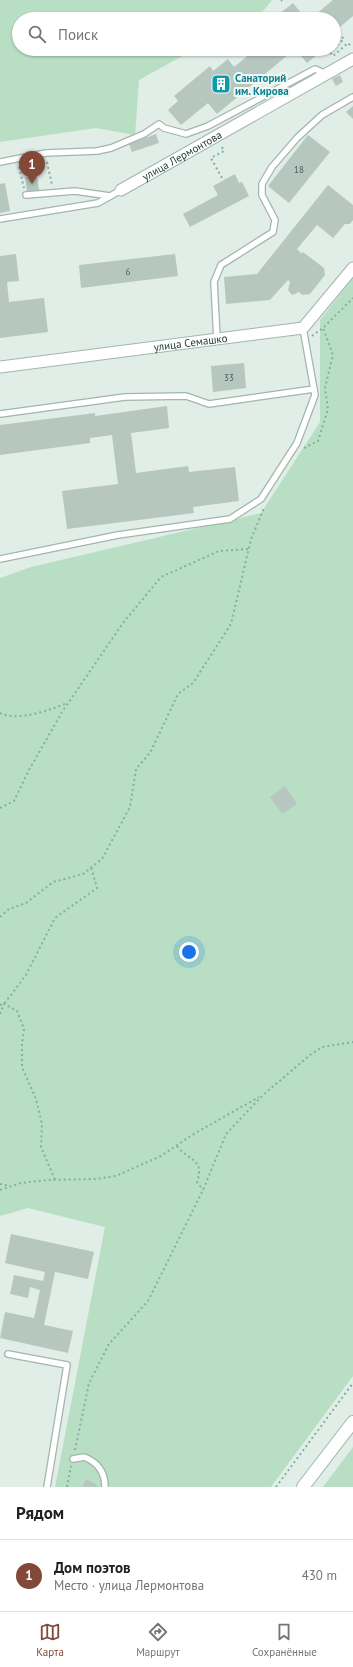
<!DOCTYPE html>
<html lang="ru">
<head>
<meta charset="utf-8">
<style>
  :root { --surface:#fff; --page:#f6f6f6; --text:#202124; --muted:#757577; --line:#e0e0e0; --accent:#834938 }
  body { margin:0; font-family:"PT Sans",sans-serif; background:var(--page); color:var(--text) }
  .you { position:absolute; left:189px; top:952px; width:14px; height:14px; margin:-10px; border:3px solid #fff; border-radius:50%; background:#1a73e8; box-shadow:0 0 0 6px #1a73e833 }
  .badge { display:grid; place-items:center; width:26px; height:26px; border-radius:50%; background:var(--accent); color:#fff; font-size:13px; font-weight:700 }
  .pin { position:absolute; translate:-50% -33px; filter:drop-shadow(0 1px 2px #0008) }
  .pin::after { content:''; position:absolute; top:21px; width:14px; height:12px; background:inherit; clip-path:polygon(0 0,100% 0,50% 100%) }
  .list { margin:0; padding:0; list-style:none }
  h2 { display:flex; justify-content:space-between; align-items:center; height:52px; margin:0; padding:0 16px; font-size:17px }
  h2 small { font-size:13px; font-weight:400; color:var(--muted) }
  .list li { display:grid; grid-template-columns:26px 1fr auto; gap:12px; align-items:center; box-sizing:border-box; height:72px; padding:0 16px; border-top:1px solid var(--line) }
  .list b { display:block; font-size:15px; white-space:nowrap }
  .list p { margin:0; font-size:13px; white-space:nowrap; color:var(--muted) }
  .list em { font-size:13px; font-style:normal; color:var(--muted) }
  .icon { flex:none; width:22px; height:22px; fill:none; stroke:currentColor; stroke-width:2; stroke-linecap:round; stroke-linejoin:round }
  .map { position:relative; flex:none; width:353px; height:1487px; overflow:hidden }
  .search { position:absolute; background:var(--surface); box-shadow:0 1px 3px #0004; left:12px; right:12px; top:12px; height:44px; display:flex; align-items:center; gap:10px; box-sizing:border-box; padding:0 14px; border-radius:22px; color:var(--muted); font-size:15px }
  .sheet { height:124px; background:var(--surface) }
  nav { display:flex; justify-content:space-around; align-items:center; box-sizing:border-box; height:56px; border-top:1px solid var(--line); background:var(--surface); font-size:11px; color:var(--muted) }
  nav a { display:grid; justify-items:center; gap:2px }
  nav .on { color:var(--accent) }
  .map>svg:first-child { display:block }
</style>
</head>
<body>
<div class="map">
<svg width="353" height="1487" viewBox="0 0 353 1487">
  <rect width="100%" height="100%" fill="#e1ede7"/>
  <g fill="#b8dfc3">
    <polygon points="0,0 272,0 264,10 247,19 19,19 19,49 195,49 139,80 135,135 96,128 0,142"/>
    <polygon points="353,278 353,1376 271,1487 55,1487 105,1227 28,1208 0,1216 0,578 31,567 261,513 320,422 320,320"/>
    <polygon points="353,1447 353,1487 323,1487"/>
  </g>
  <g fill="#b6c7c0">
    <polygon points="333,0 353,0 353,16 334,32 334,19 310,19"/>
    <polygon points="293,3 306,19 273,19"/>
    <polygon points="256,49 324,49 307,63 295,49 217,114 208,103 181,125 168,110 178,101 174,96 210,66 213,71 228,59 234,67"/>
    <polygon points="340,75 343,82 336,86 332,79"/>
    <polygon points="353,106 353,119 346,112"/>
    <polygon points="156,134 159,143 132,152 129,144"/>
    <polygon points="308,135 330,152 289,203 268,186"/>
    <polygon points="235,174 239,183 242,182 249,196 190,227 183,214 218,195 213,186"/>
    <polygon points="37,176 39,190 27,192 25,177"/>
    <polygon points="5,183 10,211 0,213 0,184"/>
    <polygon points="328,185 353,205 353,220 350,224 345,224 333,238 317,225 297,249 302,254 303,252 324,268 325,275 310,294 302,295 299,292 292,295 288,290 290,282 288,280 270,300 226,304 224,277 257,274"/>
    <polygon points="16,254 19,281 7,282 9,302 44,298 48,332 0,338 0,256"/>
    <polygon points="175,254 178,276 81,288 79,265"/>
    <polygon points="244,363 246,388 213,392 211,366"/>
    <polygon points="167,406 169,428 131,433 136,473 188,466 189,472 235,467 239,501 193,507 194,513 67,529 62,491 118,484 112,435 90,438 90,443 0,455 0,425 95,413 95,416"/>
    <polygon points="285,786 297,804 282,814 270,797"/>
    <polygon points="11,1234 94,1252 88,1279 55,1272 44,1325 73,1331 68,1353 0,1338 5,1312 34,1318 40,1290 30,1287 28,1298 10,1294 14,1275 43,1281 45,1272 5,1263"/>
    <polygon points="86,1479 97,1485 96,1487 82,1487"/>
  </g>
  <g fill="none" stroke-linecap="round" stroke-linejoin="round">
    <defs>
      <g id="service">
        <polyline points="0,162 46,153 97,151 111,148 144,134 159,124 164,128 186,134 208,126 315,69 326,74"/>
        <polyline points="26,195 75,191 110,196"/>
        <polyline points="0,219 98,203 121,190"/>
        <polyline points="217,339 214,282 221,265 273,232 275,220 262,195 262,184 272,167 297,138 322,115 353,97"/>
        <polyline points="0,414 125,397 186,396 209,404 314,389"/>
        <polyline points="0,559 118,535 230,519 261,499 297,443 315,395 303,328"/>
        <polyline points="8,1354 67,1365 47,1487"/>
        <path d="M73,1459L84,1457C97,1462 105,1472 105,1487"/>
      </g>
      <g id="minor">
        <path id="s1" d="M121,190L353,59"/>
        <path id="s2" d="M0,367L303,328L353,268"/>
      </g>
      <polyline id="secondary" points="303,1487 353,1422"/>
    </defs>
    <use href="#service" stroke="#a3b5ae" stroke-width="8"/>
    <use href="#minor" stroke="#a3b5ae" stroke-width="13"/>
    <use href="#secondary" stroke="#9eb9b0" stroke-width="14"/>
    <g stroke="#7fb2a2" stroke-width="2" stroke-dasharray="2 3" stroke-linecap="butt">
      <polyline points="281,1 282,0"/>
      <polyline points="334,43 342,37 344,39 334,48"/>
      <polyline points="333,49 330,52 333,56 348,43 352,47"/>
      <polyline points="323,50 326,49"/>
      <polyline points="222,147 224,151 211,158 223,180"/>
      <polyline points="47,162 52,185"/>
      <polyline points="19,167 24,188"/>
      <polyline points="312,336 323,328 353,298"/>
      <polyline points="304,448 318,441 328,409 325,388 333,355 323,328"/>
      <path d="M0,713C17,722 50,710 67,703"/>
      <polyline points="0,808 14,801 29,770 62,712 123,623 161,577 219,551 248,549"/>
      <polyline points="0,917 9,909 26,903 53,882 83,874 102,859 130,807 136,769 150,753 178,694 193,683 231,624 251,539 264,508"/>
      <polyline points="0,1005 4,1004 26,975 55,918 97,888 91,867"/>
      <polyline points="0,1014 4,1004 17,1011 24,1029 22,1044 22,1067 36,1099 42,1124 41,1147 55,1180"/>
      <path d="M177,1146C188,1161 205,1158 197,1182L203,1190"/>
      <polyline points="0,1184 10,1186"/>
      <polyline points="0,1190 21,1183 47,1180 95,1179 116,1176 161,1156 192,1135 259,1097"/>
      <polyline points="75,1450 89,1383 109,1344 148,1301 203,1190 226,1134 262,1096 310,1055 322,1047 353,1042"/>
      <polyline points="67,1487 71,1466"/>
      <polyline points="276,1487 353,1383"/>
    </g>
    <use href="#service" stroke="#fff" stroke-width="5.5"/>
    <use href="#minor" stroke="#fff" stroke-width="11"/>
    <use href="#secondary" stroke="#fff" stroke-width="12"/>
  </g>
  <defs>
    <symbol id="building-square" viewBox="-11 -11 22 22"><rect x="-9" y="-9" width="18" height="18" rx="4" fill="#0f9aa8" stroke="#f2f9f5"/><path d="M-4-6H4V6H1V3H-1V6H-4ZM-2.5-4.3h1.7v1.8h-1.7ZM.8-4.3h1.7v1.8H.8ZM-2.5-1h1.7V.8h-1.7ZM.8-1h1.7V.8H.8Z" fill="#fff"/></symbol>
  </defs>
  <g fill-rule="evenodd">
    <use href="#building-square" x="210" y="73" width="22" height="22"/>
  </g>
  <g text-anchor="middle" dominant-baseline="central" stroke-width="4" stroke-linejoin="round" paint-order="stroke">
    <g font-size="9" fill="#466058">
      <text x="299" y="169">18</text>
      <text x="128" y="271">6</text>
      <text x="229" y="377">33</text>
    </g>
    <g font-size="11" font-weight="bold" fill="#0d838f" stroke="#f2f9f5" text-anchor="start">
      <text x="235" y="78">Санаторий<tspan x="235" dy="13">им. Кирова</tspan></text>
    </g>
    <g font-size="11" fill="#203e36" stroke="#f2f9f5">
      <text stroke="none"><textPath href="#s1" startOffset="70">улица Лермонтова</textPath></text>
      <text stroke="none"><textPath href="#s2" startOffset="192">улица Семашко</textPath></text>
    </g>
  </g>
</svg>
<div class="you"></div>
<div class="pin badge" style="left:32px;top:184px">1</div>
<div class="search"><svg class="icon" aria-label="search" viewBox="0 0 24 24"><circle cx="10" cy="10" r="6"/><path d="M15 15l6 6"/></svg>Поиск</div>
</div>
<section class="sheet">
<h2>Рядом<small></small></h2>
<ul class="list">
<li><span class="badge">1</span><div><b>Дом поэтов</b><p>Место · улица Лермонтова</p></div><em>430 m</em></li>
</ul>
</section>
<nav>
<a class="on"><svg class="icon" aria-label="map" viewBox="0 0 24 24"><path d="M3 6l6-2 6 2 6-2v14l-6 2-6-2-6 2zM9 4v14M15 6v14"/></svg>Карта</a>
<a><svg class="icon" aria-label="directions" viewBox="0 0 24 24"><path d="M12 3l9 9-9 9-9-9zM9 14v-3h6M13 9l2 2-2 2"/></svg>Маршрут</a>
<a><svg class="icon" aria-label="saved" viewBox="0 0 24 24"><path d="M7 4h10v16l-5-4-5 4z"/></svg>Сохранённые</a>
</nav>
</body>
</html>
